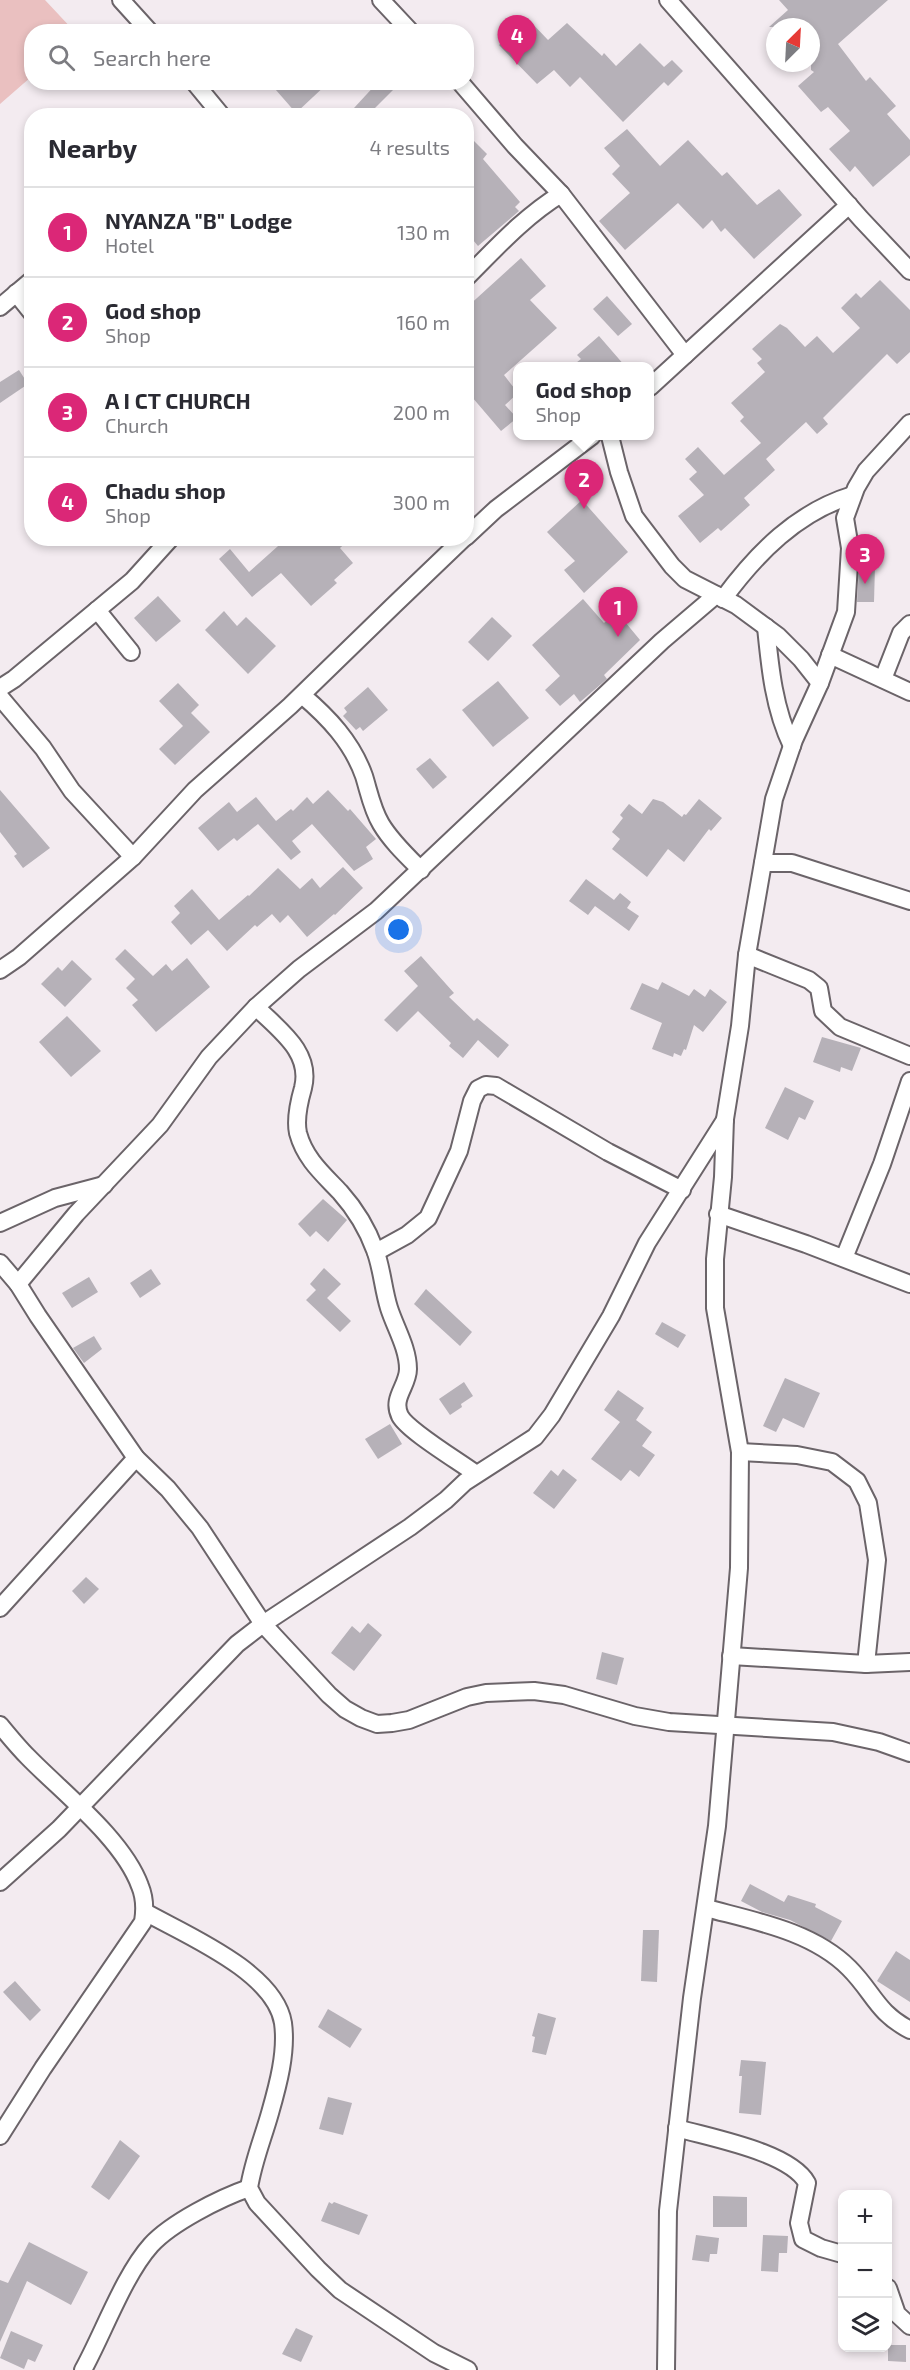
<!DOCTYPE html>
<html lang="en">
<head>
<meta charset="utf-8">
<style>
  :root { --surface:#fff; --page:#f7f7f7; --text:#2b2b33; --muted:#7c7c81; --line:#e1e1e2; --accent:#db2777 }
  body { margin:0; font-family:"Exo 2",sans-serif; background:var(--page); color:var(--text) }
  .controls { position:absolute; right:18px; bottom:18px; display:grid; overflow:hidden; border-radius:12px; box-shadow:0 3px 9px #0003 }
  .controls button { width:54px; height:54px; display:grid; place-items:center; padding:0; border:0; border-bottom:2px solid var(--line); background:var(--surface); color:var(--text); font:30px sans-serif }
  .compass { position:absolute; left:766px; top:18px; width:54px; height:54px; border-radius:50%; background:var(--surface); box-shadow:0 3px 9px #0003; rotate:24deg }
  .you { position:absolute; left:399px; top:930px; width:21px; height:21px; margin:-15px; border:4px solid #fff; border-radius:50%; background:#1a73e8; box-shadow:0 0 0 9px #1a73e833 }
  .badge { display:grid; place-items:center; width:39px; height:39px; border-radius:50%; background:var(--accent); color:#fff; font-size:20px; font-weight:700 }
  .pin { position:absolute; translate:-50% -50px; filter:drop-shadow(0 2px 3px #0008) }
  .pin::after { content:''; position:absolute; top:32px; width:21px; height:18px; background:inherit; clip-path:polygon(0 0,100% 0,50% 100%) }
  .popup { position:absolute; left:513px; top:362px; width:141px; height:78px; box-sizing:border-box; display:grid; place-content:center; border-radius:12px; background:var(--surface); filter:drop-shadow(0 2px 4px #0005); font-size:20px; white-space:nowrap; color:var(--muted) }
  .popup b { font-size:22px; color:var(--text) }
  .popup::after { content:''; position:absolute; left:50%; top:100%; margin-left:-12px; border:12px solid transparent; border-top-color:var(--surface) }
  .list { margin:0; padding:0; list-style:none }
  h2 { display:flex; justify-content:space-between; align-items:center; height:78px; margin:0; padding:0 24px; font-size:26px }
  h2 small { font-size:20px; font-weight:400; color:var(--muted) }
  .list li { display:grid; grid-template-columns:39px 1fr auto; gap:18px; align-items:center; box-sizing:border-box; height:90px; padding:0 24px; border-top:2px solid var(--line) }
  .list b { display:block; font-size:22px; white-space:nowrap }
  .list p { margin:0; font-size:20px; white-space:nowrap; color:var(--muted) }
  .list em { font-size:20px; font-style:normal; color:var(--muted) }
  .icon { flex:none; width:33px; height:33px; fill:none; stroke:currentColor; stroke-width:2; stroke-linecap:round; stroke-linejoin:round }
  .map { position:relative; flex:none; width:910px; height:2370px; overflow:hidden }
  .search { position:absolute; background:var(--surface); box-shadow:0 3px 9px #0003; left:24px; top:24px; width:450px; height:66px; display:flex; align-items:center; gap:15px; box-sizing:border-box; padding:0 21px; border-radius:24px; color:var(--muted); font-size:22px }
  .panel { position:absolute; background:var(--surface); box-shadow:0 3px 9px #0003; left:24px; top:108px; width:450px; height:438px; border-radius:24px }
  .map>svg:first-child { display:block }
</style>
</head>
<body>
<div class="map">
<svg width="910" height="2370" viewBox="0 0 910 2370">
  <rect width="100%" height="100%" fill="#f3ebf0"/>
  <polygon fill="#eac0c0" points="0,0 45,0 74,31 32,32 31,77 0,104"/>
  <g fill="#b6b1b8">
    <polygon points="779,0 888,0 838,44 866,81 870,77 896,106 887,114 910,140 910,155 873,187 855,166 850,172 829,149 850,131 828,107 821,112 798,86 814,72 811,70 811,27 769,27 788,10"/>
    <polygon points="527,18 548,40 567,23 602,56 604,53 616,66 640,43 664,67 672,60 683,71 668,86 664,82 623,122 580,77 570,87 554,70 537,84 499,45"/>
    <polygon points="269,82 329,82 296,113"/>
    <polygon points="378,82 401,82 367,116 363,116 354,108"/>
    <polygon points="627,129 660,166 688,140 722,176 727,172 757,205 779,189 802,215 754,259 725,228 721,232 712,220 703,229 678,203 625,250 599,221 630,193 612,174 620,166 604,148"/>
    <polygon points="466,133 487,154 483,159 520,202 515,207 519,211 478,246 473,240 466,245"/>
    <polygon points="521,258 546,286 530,300 557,328 504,375 518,393 505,405 517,418 501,431 466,390 466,308"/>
    <polygon points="880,280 910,310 910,352 897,364 887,354 823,418 828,424 817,434 806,422 766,459 775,470 744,498 750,505 721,531 718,528 700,543 678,516 704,495 689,479 697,472 685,459 698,447 724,475 761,443 740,421 744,417 731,403 765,372 757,363 762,359 752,349 780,324 787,328 805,347 817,336 833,353 860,328 841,308 856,293 861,298"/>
    <polygon points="607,296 632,324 618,336 593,309"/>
    <polygon points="599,336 625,366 572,366 581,359 577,355"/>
    <polygon points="19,370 28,384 0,403 0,382"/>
    <polygon points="582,500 628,552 584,593 564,570 575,561 547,532"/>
    <polygon points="287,538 351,538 340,548 353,563 334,580 337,583 311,606 281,573 252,597 219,559 230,549 249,572"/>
    <polygon points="859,566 875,566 874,602 857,602"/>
    <polygon points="158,596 181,621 156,642 134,618"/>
    <polygon points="583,599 604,623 616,611 640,640 604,675 607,679 580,702 574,694 560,706 545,690 560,676 532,645"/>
    <polygon points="224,611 237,626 246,617 276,646 248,674 205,630"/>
    <polygon points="492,617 512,636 488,661 468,642"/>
    <polygon points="498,681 529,718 493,747 462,710"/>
    <polygon points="178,683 199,705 191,713 210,732 175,765 159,749 183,726 159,701"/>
    <polygon points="368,687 388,710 363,731 360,727 356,730 343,716 347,712 344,708"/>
    <polygon points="430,758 447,777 433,789 416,769"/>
    <polygon points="0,790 50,848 23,868 14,856 17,854 0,832"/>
    <polygon points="328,790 348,811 350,809 376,839 366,847 373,859 354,871 312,824 292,841 301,852 291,860 258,824 237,841 234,838 218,851 198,828 229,802 237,812 256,797 276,821 291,809 293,811 307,797 313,804"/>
    <polygon points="653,799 663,802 682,817 684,814 686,815 699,799 722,818 711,831 709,829 684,862 668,849 647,877 612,849 620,839 612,832 623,818 620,815 629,804 642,814"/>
    <polygon points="343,867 363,888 335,915 334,914 307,937 288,915 280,923 272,914 257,927 255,925 227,951 208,930 191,945 171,922 180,913 174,906 192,889 219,920 248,895 249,896 278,868 300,889 312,878 320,888"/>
    <polygon points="586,879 614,900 620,893 631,902 627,908 639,916 629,931 595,906 588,915 569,901"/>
    <polygon points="125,949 153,976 166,964 172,971 187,958 210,987 156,1032 132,1005 138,1000 126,988 135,979 115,959"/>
    <polygon points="421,956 454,993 449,997 474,1021 477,1018 509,1045 498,1058 478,1040 463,1058 449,1046 451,1043 418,1011 397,1032 384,1020 418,986 404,971"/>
    <polygon points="72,960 92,979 65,1007 41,984 58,967 62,971"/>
    <polygon points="662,982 689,996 694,989 705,997 710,989 727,1002 703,1032 694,1025 686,1050 684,1049 681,1056 674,1053 673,1057 652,1049 662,1023 630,1009 642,983 658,990"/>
    <polygon points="67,1016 101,1051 71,1077 39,1042"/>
    <polygon points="822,1037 861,1048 852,1071 841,1067 840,1072 813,1062"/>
    <polygon points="785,1087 814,1101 805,1120 799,1117 788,1140 765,1128"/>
    <polygon points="323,1199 347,1220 328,1242 316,1231 310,1237 298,1224"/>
    <polygon points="324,1268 341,1284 327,1298 351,1321 340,1332 306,1300 316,1290 310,1284"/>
    <polygon points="151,1269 161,1284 140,1298 130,1283"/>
    <polygon points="89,1277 98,1292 72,1308 62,1293"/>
    <polygon points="426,1289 472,1332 460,1346 414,1304"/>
    <polygon points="662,1322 686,1335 678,1348 655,1334"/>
    <polygon points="94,1336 102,1349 84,1363 73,1348"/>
    <polygon points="785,1378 820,1393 804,1428 783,1418 776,1432 763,1426"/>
    <polygon points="464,1382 473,1396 461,1404 462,1407 450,1415 439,1399"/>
    <polygon points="618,1390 644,1408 636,1420 652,1432 642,1446 655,1455 639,1477 630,1470 621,1481 591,1459 620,1422 604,1410"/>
    <polygon points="390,1424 402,1444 378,1459 365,1439"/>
    <polygon points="563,1469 577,1480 554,1509 533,1493 551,1470 558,1476"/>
    <polygon points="86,1577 99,1589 84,1604 72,1591"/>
    <polygon points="368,1623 382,1635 354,1671 331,1653 352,1626 360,1633"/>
    <polygon points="602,1652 624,1658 617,1685 596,1679"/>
    <polygon points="750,1884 784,1902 788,1895 816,1904 815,1907 842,1921 831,1941 790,1920 762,1912 741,1901"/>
    <polygon points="643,1930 659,1930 657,1982 641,1981"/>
    <polygon points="896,1951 910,1960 910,2002 877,1981"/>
    <polygon points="15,1981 41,2010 30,2021 3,1992"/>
    <polygon points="328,2009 362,2029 350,2048 318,2027"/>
    <polygon points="538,2013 556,2018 546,2055 532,2052 535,2037 532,2036"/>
    <polygon points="741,2060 766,2062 761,2115 739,2113 742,2076 739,2076"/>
    <polygon points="328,2097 352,2103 343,2135 319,2129"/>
    <polygon points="120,2140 140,2156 109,2200 91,2187"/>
    <polygon points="713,2196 747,2197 747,2227 713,2227"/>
    <polygon points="329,2202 332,2204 334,2202 368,2215 359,2235 321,2221"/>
    <polygon points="696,2235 719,2238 717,2254 710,2254 709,2262 692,2260"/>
    <polygon points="763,2235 788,2236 787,2253 779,2253 778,2272 761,2271"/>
    <polygon points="29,2242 88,2272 71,2305 27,2281 0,2342 0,2280 8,2283"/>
    <polygon points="296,2328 313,2336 301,2362 282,2354"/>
    <polygon points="11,2331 43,2345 35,2362 28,2359 24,2369 0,2358"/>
    <polygon points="888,2345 906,2345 906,2362 888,2361"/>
  </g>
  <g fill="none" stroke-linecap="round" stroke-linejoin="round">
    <defs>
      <g id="minor">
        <polyline points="121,0 150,32"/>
        <polyline points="381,0 411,32"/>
        <polyline points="668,0 861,219 910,271"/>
        <polyline points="194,82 222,116"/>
        <polyline points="460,82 515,146 561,194 685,355"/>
        <path d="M466,278C496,248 525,216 561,194"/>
        <polyline points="16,293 32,313"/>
        <polyline points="0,307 32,280"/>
        <polyline points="650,387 849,205"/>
        <polyline points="610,436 619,472 634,516 672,566 685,579 736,605 778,636 801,659 820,683"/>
        <polyline points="466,537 496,509 592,436"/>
        <path d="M723,599C757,553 797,512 853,495"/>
        <polyline points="97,610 131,652"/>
        <path d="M766,627C770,668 774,709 792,746"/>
        <polyline points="830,655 910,692"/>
        <polyline points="883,679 901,633 910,624"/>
        <polyline points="0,688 14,679 132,581 171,538"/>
        <path d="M302,695C328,717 352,742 364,776C369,792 372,809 381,824C391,841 407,856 421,870"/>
        <polyline points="0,697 43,748 72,791 133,857"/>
        <polyline points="763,863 792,863 910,901"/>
        <polyline points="747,955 809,980 819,988 823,1011 840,1027 910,1056"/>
        <polyline points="0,970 19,957 133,857 195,790 290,706 394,605 464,538"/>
        <path d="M256,1007C279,1030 312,1052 303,1088C299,1102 295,1119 298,1133C305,1159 323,1174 340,1192C356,1210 367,1228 375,1250C382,1268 383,1289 389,1308C395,1327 408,1348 408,1369C408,1386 391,1398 400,1416C408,1431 460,1462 476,1474"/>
        <polyline points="718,1214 806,1244 910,1284"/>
        <polyline points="0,1223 55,1198 104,1185"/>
        <polyline points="376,1252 407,1235 428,1218 459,1151 472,1101 478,1089 486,1085 496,1086 608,1152 682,1190"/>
        <polyline points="844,1258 882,1164 910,1081"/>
        <polyline points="0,1263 18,1284 38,1316 136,1458 168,1489 200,1528 263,1624 329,1695 345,1709 361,1718 377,1724 392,1723 409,1720 467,1697 486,1693 534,1691 564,1695 635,1716 669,1722 833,1732 879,1742 910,1753"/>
        <polyline points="18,1284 76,1214 160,1125 209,1057 256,1007 299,969 376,911 662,641 716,595"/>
        <polyline points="740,1452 797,1455 832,1462 857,1481 868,1503 877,1560 866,1664"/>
        <polyline points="0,1608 136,1458"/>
        <polyline points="731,1656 866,1664 910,1662"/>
        <path d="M0,1725C9,1736 18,1747 28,1757C62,1792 123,1839 140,1886C145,1898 145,1910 143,1922L43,2068L0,2136"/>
        <polyline points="0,1882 59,1829 237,1644 263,1624 410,1527 446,1500 465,1482 535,1437 552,1415 611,1316 647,1243 725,1120"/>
        <path d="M706,1908C754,1921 812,1931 849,1968C874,1993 876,2012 910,2030"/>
        <path d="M145,1912C186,1935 275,1972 283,2023C287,2052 278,2085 270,2113C263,2138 253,2162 249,2188L257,2203L318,2269L340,2290L434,2353L468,2370"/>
        <path d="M677,2128C711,2138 790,2152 807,2183L799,2223L803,2239L821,2248L842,2254"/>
        <polyline points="888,2288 897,2314 910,2326"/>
        <path d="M83,2370C103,2334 124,2275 151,2245C171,2223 220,2198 249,2188"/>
        <polyline points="666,2370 668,2211 692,1998 717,1826 739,1568 740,1452 715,1308 715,1259 723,1177 725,1119 740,1026 747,955 774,799 794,740 820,683 846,612 850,548 845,518 856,488 866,471 910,423"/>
      </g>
    </defs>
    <use href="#minor" stroke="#6b6469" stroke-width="20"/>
    <use href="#minor" stroke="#fff" stroke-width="16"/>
  </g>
</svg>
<div class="controls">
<button>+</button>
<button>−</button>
<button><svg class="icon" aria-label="layers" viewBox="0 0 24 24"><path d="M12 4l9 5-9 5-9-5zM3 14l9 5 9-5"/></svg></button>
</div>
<svg class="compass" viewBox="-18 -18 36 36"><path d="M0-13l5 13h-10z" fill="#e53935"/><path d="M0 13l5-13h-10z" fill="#7c7c81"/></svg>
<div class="you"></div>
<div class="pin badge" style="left:618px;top:637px">1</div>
<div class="pin badge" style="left:584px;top:509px">2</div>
<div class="popup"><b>God shop</b>Shop</div>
<div class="pin badge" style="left:865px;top:584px">3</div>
<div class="pin badge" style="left:517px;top:65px">4</div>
<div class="search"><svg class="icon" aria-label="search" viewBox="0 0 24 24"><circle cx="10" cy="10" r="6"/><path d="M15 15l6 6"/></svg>Search here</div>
<section class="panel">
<h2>Nearby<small>4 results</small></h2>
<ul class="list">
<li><span class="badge">1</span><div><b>NYANZA &quot;B&quot; Lodge</b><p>Hotel</p></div><em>130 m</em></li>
<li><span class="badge">2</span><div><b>God shop</b><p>Shop</p></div><em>160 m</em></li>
<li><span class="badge">3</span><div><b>A I CT CHURCH</b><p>Church</p></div><em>200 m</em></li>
<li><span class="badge">4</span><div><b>Chadu shop</b><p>Shop</p></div><em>300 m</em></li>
</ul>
</section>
</div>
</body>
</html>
